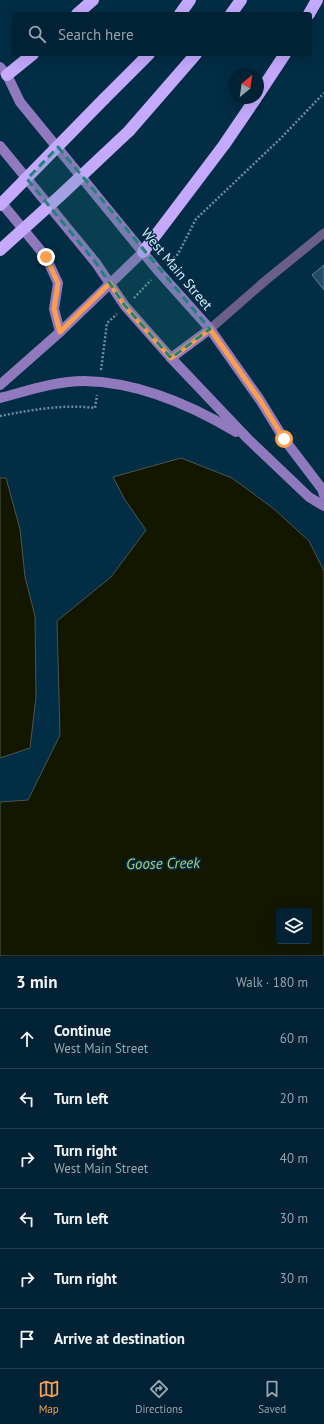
<!DOCTYPE html>
<html lang="en">
<head>
<meta charset="utf-8">
<style>
  :root { --surface:#012234; --page:#0f2f40; --text:#f1f3f6; --muted:#96a4ac; --line:#233f4f; --accent:#fb9e50 }
  body { margin:0; font-family:"PT Sans",sans-serif; background:var(--page); color:var(--text) }
  .controls { position:absolute; right:12px; bottom:12px; display:grid; overflow:hidden; border-radius:4px; box-shadow:0 4px 16px #0002 }
  .controls button { width:36px; height:36px; display:grid; place-items:center; padding:0; border:0; border-bottom:1px solid var(--line); background:var(--surface); color:var(--text); font:20px sans-serif }
  .compass { position:absolute; left:228px; top:68px; width:36px; height:36px; border-radius:50%; background:var(--surface); box-shadow:0 4px 16px #0002; rotate:29deg }
  .stop { position:absolute; width:12px; height:12px; margin:-9px; border:3px solid #fb9e50; border-radius:50%; background:#fff }
  .stop.end { background:#fb9e50; border-color:#fff; box-shadow:0 1px 4px #0008 }
  .list { margin:0; padding:0; list-style:none }
  h2 { display:flex; justify-content:space-between; align-items:center; height:52px; margin:0; padding:0 16px; font-size:17px }
  h2 small { font-size:13px; font-weight:400; color:var(--muted) }
  .list li { display:grid; grid-template-columns:26px 1fr auto; gap:12px; align-items:center; box-sizing:border-box; height:60px; padding:0 16px; border-top:1px solid var(--line) }
  .list b { display:block; font-size:15px; white-space:nowrap }
  .list p { margin:0; font-size:13px; white-space:nowrap; color:var(--muted) }
  .list em { font-size:13px; font-style:normal; color:var(--muted) }
  .icon { flex:none; width:22px; height:22px; fill:none; stroke:currentColor; stroke-width:2; stroke-linecap:round; stroke-linejoin:round }
  .map { position:relative; flex:none; width:324px; height:956px; overflow:hidden }
  .search { position:absolute; background:var(--surface); box-shadow:0 4px 16px #0002; left:12px; right:12px; top:12px; height:44px; display:flex; align-items:center; gap:10px; box-sizing:border-box; padding:0 14px; border-radius:4px; color:var(--muted); font-size:15px }
  .sheet { height:412px; background:var(--surface) }
  nav { display:flex; justify-content:space-around; align-items:center; box-sizing:border-box; height:56px; border-top:1px solid var(--line); background:var(--surface); font-size:11px; color:var(--muted) }
  nav a { display:grid; justify-items:center; gap:2px }
  nav .on { color:var(--accent) }
  .map>svg:first-child { display:block }
</style>
</head>
<body>
<div class="map">
<svg width="324" height="956" viewBox="0 0 324 956">
  <rect width="100%" height="100%" fill="#012d45"/>
  <g fill="#131700" stroke="#4d564b" fill-rule="evenodd">
    <path d="M181,458L232,478L274,509L309,541L324,571V956H0V802L28,800L60,735L57,621L111,577L146,530L125,500L113,477ZM279,911H309V941H279Z"/>
    <polygon points="0,478 6,478 20,529 25,577 35,616 36,697 30,748 0,758"/>
  </g>
  <polygon fill="#234b64" stroke="#57809b" points="324,265 324,290 312,275"/>
  <g fill="none" stroke-linecap="round" stroke-linejoin="round">
    <g stroke="#6b8ca0" stroke-width="2.5" stroke-dasharray="2 2" stroke-linecap="butt">
      <polyline points="168,264 178,254 196,219 280,139 324,93"/>
      <polyline points="134,298 151,280"/>
      <polyline points="101,370 107,323 117,314"/>
      <path d="M0,416C31,410 63,404 95,408L97,395"/>
    </g>
    <polyline stroke="#6b5e88" stroke-width="9" points="210,329 265,281 324,233"/>
    <g stroke="#907abd" stroke-width="10">
      <polyline points="0,67 7,75 20,102 159,272 210,329 260,400 284,439 322,489 324,495"/>
      <polyline points="0,146 96,263 125,306 171,358 248,439 309,497 324,506"/>
      <polyline points="0,201 46,257 58,283 54,309 60,332"/>
      <polyline points="171,358 210,329"/>
      <polyline points="0,385 60,332 143,252"/>
      <path d="M0,398C27,391 56,381 84,381C138,382 191,405 236,432"/>
    </g>
    <g stroke="#c4a9fc" stroke-width="12">
      <polyline points="77,14 93,0"/>
      <polyline points="180,14 190,0"/>
      <polyline points="231,14 241,0"/>
      <polyline points="309,14 317,0"/>
      <polyline points="7,75 33,54"/>
      <polyline points="258,95 285,54"/>
      <polyline points="104,99 149,54"/>
      <polyline points="129,131 196,54"/>
      <polyline points="143,252 224,145 256,98"/>
    </g>
    <g stroke="#c4a9fc" stroke-width="12">
      <polyline points="0,205 104,99"/>
      <polyline points="0,250 61,195 129,131"/>
    </g>
  </g>
  <g fill="none" stroke-linecap="round" stroke-linejoin="round">
    <polyline stroke="#fb9e50" stroke-width="5" points="46,257 58,283 54,309 60,332 110,283 125,306 171,358 210,329 260,400 284,439"/>
  </g>
  <path fill="#23827c" fill-opacity="0.2" stroke="#23827c" stroke-width="3" stroke-dasharray="8 5" stroke-linejoin="round" d="M58,147L210,329L171,358L125,306L96,263L27,179Z"/>
  <g text-anchor="middle" dominant-baseline="central" stroke-width="3" stroke-linejoin="round" paint-order="stroke">
    <g font-size="14" fill="#d4eaf9" stroke="#012d45">
      <text transform="translate(177 269) rotate(50)">West Main Street</text>
    </g>
    <g font-size="15" font-style="italic" fill="#b7c96d" stroke="#012d45">
      <text transform="translate(163 863) rotate(-1)">Goose Creek</text>
    </g>
  </g>
</svg>
<div class="controls">
<button><svg class="icon" aria-label="layers" viewBox="0 0 24 24"><path d="M12 4l9 5-9 5-9-5zM3 14l9 5 9-5"/></svg></button>
</div>
<svg class="compass" viewBox="-18 -18 36 36"><path d="M0-13l5 13h-10z" fill="#e53935"/><path d="M0 13l5-13h-10z" fill="#96a4ac"/></svg>
<div class="stop" style="left:284px;top:439px"></div>
<div class="stop end" style="left:46px;top:257px"></div>
<div class="search"><svg class="icon" aria-label="search" viewBox="0 0 24 24"><circle cx="10" cy="10" r="6"/><path d="M15 15l6 6"/></svg>Search here</div>
</div>
<section class="sheet">
<h2>3 min<small>Walk · 180 m</small></h2>
<ul class="list">
<li><svg class="icon" aria-label="ahead" viewBox="0 0 24 24"><path d="M12 20V5M6 11l6-6 6 6"/></svg><div><b>Continue</b><p>West Main Street</p></div><em>60 m</em></li>
<li><svg class="icon" aria-label="left" viewBox="0 0 24 24"><path d="M17 20v-9H6M10 6l-5 5 5 5"/></svg><div><b>Turn left</b></div><em>20 m</em></li>
<li><svg class="icon" aria-label="right" viewBox="0 0 24 24"><path d="M7 20v-9h11M14 6l5 5-5 5"/></svg><div><b>Turn right</b><p>West Main Street</p></div><em>40 m</em></li>
<li><svg class="icon" aria-label="left" viewBox="0 0 24 24"><path d="M17 20v-9H6M10 6l-5 5 5 5"/></svg><div><b>Turn left</b></div><em>30 m</em></li>
<li><svg class="icon" aria-label="right" viewBox="0 0 24 24"><path d="M7 20v-9h11M14 6l5 5-5 5"/></svg><div><b>Turn right</b></div><em>30 m</em></li>
<li><svg class="icon" aria-label="arrive" viewBox="0 0 24 24"><path d="M6 21V4h12l-3 4 3 4H6"/></svg><div><b>Arrive at destination</b></div></li>
</ul>
</section>
<nav>
<a class="on"><svg class="icon" aria-label="map" viewBox="0 0 24 24"><path d="M3 6l6-2 6 2 6-2v14l-6 2-6-2-6 2zM9 4v14M15 6v14"/></svg>Map</a>
<a><svg class="icon" aria-label="directions" viewBox="0 0 24 24"><path d="M12 3l9 9-9 9-9-9zM9 14v-3h6M13 9l2 2-2 2"/></svg>Directions</a>
<a><svg class="icon" aria-label="saved" viewBox="0 0 24 24"><path d="M7 4h10v16l-5-4-5 4z"/></svg>Saved</a>
</nav>
</body>
</html>
